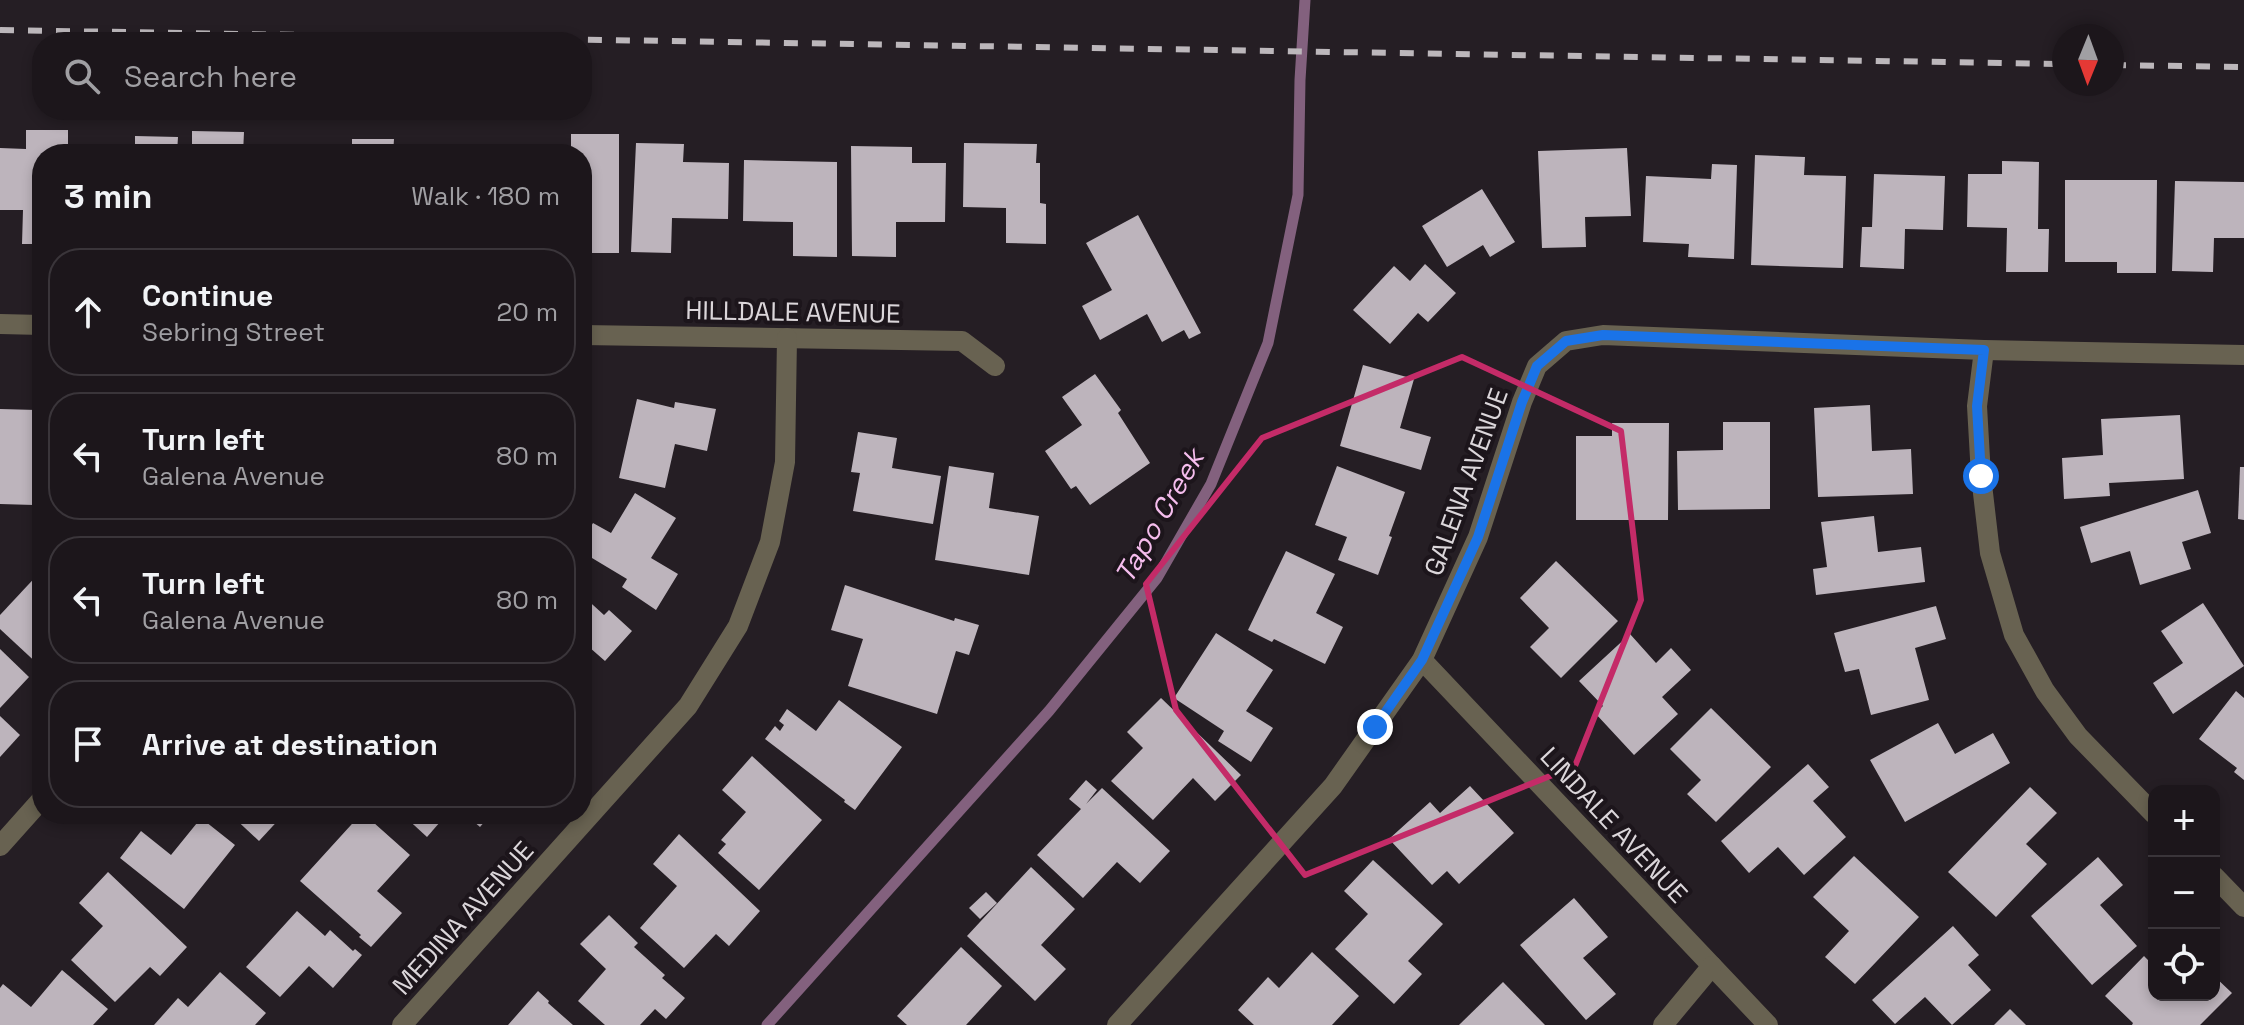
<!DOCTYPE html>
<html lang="en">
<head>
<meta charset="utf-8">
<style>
  :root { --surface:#1c161b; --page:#292328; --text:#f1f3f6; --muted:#a09fa3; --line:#3a353a }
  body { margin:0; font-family:"Space Grotesk",sans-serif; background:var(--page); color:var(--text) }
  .controls { position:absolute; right:24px; bottom:24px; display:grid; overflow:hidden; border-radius:16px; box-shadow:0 4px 12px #0003 }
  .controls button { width:72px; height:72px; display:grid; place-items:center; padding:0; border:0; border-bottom:2px solid var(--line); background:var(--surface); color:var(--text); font:40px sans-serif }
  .compass { position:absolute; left:2052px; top:24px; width:72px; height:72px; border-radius:50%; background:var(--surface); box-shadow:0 4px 12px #0003; rotate:181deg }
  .stop { position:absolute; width:24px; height:24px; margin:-18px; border:6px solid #1a73e8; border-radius:50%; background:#fff }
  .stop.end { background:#1a73e8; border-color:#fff; box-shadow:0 2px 8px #0008 }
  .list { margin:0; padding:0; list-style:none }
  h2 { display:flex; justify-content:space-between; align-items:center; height:104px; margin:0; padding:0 32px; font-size:34px }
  h2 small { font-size:26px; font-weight:400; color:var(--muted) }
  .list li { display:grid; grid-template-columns:52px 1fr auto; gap:24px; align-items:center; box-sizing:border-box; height:128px; margin:0 16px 16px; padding:0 16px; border:2px solid var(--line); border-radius:32px }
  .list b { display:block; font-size:30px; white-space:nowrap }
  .list p { margin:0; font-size:26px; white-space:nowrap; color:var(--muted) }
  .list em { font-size:26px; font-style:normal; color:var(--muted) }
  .icon { flex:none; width:44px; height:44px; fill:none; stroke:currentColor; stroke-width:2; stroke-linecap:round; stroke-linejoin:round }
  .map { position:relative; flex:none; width:2244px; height:1025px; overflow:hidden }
  .search { position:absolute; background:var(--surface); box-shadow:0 4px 12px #0003; left:32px; top:32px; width:560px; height:88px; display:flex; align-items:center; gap:20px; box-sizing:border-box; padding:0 28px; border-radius:32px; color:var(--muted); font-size:30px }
  .panel { position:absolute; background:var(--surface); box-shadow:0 4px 12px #0003; left:32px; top:144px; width:560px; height:680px; border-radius:32px }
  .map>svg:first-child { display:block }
</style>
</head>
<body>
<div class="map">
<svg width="2244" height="1025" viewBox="0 0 2244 1025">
  <rect width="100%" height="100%" fill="#251e24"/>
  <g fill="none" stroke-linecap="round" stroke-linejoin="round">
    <polyline stroke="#83617e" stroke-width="11" points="767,1025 1049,711 1157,578 1211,484 1268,343 1298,195 1300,80 1305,0"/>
  </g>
  <g fill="#bdb4bc">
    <polygon points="26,130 68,130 68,149 77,151 77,154 42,154 42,244 22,244 23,210 0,210 0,148 26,149"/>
    <polygon points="192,131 244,132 243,154 192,154"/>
    <polygon points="571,134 619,134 619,253 582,253 582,154 571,154"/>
    <polygon points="135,136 178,137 177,154 135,154"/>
    <polygon points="352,139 394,139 393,154 352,154"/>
    <polygon points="636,143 684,144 683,162 729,163 728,219 672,218 671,253 631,252"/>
    <polygon points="964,143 1037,144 1036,163 1040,163 1040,203 1046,204 1046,244 1006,243 1006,208 963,207"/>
    <polygon points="851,146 912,147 912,163 946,163 945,222 896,222 896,257 852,256"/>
    <polygon points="1627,148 1631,216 1585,217 1586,247 1542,248 1538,151"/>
    <polygon points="1755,155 1805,157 1804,175 1846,176 1843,268 1751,265"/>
    <polygon points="744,160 837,162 837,257 793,256 793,222 743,221"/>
    <polygon points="2002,161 2039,162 2038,229 2049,229 2048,272 2006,272 2007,228 1967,227 1968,174 2002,174"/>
    <polygon points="1712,164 1737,165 1734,259 1688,257 1689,244 1643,242 1646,176 1711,179"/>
    <polygon points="1874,174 1945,176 1943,230 1905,229 1904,269 1860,267 1862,227 1872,227"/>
    <polygon points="2065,180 2157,180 2156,273 2117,273 2117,262 2065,262"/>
    <polygon points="2175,181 2244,182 2244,238 2214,238 2213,272 2172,271"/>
    <polygon points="1482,189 1515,242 1490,257 1483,245 1447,267 1422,226"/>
    <polygon points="1138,215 1201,333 1189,339 1184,330 1162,342 1147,314 1100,340 1082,306 1112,290 1086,243"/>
    <polygon points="1425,264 1456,293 1428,322 1418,313 1390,344 1353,310 1394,266 1410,281"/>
    <polygon points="1363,365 1414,379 1400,428 1431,437 1421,470 1340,446"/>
    <polygon points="1095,374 1121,410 1118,413 1150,463 1090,505 1076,486 1071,489 1045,451 1082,425 1062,397"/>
    <polygon points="637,399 674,408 675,402 716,409 707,451 675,444 665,488 619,478"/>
    <polygon points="1870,405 1872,451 1911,449 1913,494 1818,497 1814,408"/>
    <polygon points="0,409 37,410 34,505 0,504"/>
    <polygon points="2180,415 2184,479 2109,483 2110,496 2064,499 2062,458 2103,455 2101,419"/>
    <polygon points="1723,422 1770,422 1770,509 1678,510 1677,451 1723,450"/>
    <polygon points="1612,423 1669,423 1668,520 1576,520 1576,436 1612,436"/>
    <polygon points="858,432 897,438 892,468 941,476 933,524 853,511 860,473 851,472"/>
    <polygon points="949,466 994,473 989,508 1039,516 1029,575 935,560"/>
    <polygon points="1337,466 1405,492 1389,536 1392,537 1378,575 1338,560 1347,537 1315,525"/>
    <polygon points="2240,467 2244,467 2244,520 2238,519"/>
    <polygon points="2198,490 2211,533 2182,542 2191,569 2140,585 2130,551 2091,563 2080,527"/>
    <polygon points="635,493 676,518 651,558 678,574 656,610 622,587 627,579 582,552 582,541 593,523 611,533"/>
    <polygon points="1874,516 1878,552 1921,547 1925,582 1816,595 1813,569 1827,567 1821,522"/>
    <polygon points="1286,551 1335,574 1316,613 1343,627 1325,664 1274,639 1272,642 1248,630"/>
    <polygon points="1556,561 1618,621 1561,678 1530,647 1549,628 1520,598"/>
    <polygon points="42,570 42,668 0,629 0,615"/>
    <polygon points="845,585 954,621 955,618 979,625 969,655 956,651 937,714 848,686 863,639 831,630"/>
    <polygon points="582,595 604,615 609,610 632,631 605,661 589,647 582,655"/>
    <polygon points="2203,603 2244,666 2173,714 2153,683 2183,663 2161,631"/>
    <polygon points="1936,606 1946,639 1915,648 1929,700 1871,715 1859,669 1845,672 1834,633"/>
    <polygon points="1216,633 1273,670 1246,711 1273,728 1251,762 1218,741 1224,731 1174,698"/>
    <polygon points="1630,634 1656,663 1671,648 1691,670 1662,697 1678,714 1634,755 1595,713 1603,706 1579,681"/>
    <polygon points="0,649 29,677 0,708"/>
    <polygon points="2236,691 2244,698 2244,780 2234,772 2237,768 2199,739"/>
    <polygon points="1161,698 1241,775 1215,801 1193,778 1153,820 1111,781 1143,748 1127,732"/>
    <polygon points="839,700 902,747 855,810 844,802 845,800 765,739 775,726 780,731 784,725 779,721 787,709 816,731"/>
    <polygon points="1711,708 1771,767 1716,822 1687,794 1701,780 1670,749"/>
    <polygon points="0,716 20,735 0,757"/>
    <polygon points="1938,723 1955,754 1993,733 2010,763 1905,822 1870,760"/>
    <polygon points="752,756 822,820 759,890 718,853 726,844 721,840 746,812 722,790"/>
    <polygon points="1808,764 1829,787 1813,801 1846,837 1804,875 1778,847 1749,873 1721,841"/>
    <polygon points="1086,780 1097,790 1086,804 1102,788 1170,851 1140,883 1117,862 1083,898 1037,855 1081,809 1069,799"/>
    <polygon points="1470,786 1514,833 1459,884 1447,871 1432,885 1389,839 1430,802 1440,813"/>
    <polygon points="2030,787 2057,813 2026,844 2047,864 1996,917 1948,872"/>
    <polygon points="230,814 284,814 259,841"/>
    <polygon points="361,814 364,814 410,855 377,891 402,913 371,947 359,937 361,935 300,881"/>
    <polygon points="402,814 447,814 427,837"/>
    <polygon points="465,814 491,814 480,827"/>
    <polygon points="201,818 235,845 184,909 120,858 141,831 171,855"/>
    <polygon points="679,834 760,911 729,946 716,934 684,968 640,928 677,886 653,864"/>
    <polygon points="1854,856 1919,917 1855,984 1825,957 1849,931 1813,897"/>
    <polygon points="2098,857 2123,885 2100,905 2137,946 2092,985 2031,916"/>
    <polygon points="1373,860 1443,924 1408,961 1422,974 1394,1004 1335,949 1368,914 1344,891"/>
    <polygon points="1031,867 1075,909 1041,945 1066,969 1035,1001 967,936"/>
    <polygon points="108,872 187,947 160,976 150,967 115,1002 71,960 103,926 79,903"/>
    <polygon points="986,892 997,903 980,919 969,908"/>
    <polygon points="1574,898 1608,937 1583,958 1616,994 1586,1020 1520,945"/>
    <polygon points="297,911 325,936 330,930 353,951 355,949 362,955 333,988 309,966 280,997 246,967"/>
    <polygon points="609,915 638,943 634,947 665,975 662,978 685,998 666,1019 655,1009 640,1025 605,1025 578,1001 606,969 580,944"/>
    <polygon points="1953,926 1979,955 1968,965 1991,990 1952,1025 1925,997 1895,1024 1872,1000"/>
    <polygon points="961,947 1002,986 966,1025 907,1025 897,1016"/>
    <polygon points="1312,952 1359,996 1332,1025 1254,1025 1238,1010 1268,977 1279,988"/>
    <polygon points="2144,956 2154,966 2154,995 2214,995 2214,976 2232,993 2200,1025 2132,1025 2133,1023 2105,996"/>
    <polygon points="62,970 108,1009 93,1025 0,1025 0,988 3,984 31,1007"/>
    <polygon points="220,972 266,1013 255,1025 154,1025 178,998 188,1007"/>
    <polygon points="1503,982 1545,1025 1459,1025"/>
    <polygon points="538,991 549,1001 548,1003 573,1025 508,1025"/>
    <polygon points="2010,1009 2026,1025 1994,1025"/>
  </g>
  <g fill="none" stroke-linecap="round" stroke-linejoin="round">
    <g stroke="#686251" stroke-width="20">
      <polyline points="0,324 42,325"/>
      <polyline points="582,335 962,341 995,366"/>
      <polyline points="1984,350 1977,406 1981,476 1990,553 2014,635 2045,691 2078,736 2154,814"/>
      <polyline points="1422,660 1768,1025"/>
      <polyline points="0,846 42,799"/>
      <polyline points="2214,876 2244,907"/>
      <polyline points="402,1025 688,706 738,626 770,542 785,462 787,338"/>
      <polyline points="1117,1025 1333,786 1422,660 1478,537 1522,402 1537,366 1566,341 1603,335 1984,350 2244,355"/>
      <polyline points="1663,1025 1712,966"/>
    </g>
    <g stroke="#bcb7bb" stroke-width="6" stroke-dasharray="14 14" stroke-linecap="butt">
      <polyline points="0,30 2064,64"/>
      <polyline points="2112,65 2244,67"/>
    </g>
  </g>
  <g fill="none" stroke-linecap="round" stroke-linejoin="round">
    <polyline stroke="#1a73e8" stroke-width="10" points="1375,727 1422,660 1478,537 1522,402 1537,366 1566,341 1603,335 1984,350 1977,406 1981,476"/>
  </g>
  <path fill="none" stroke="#c42b68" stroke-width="6" stroke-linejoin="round" d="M1462,357L1621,431L1641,600L1575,766L1305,875L1176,710L1146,584L1262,438Z"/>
  <g text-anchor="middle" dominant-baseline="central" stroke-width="8" stroke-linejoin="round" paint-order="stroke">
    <g font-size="26" fill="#dbd6da" stroke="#1c151b">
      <text transform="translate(793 312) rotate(1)">HILLDALE AVENUE</text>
      <text transform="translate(1466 482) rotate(-70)">GALENA AVENUE</text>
      <text transform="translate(1614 825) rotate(47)">LINDALE AVENUE</text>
      <text transform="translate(463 918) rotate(-48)">MEDINA AVENUE</text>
    </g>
    <g font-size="28" font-style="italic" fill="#f5bded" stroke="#1c151b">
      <text transform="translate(1159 516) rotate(-60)">Tapo Creek</text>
    </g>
  </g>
</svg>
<div class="controls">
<button>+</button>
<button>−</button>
<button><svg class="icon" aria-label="locate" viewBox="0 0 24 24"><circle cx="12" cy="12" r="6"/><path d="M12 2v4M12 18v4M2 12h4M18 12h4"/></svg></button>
</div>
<svg class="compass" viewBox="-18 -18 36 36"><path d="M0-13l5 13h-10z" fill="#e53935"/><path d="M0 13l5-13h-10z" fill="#a09fa3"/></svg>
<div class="stop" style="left:1981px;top:476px"></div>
<div class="stop end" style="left:1375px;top:727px"></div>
<div class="search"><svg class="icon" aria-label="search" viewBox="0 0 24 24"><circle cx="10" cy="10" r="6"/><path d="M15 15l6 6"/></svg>Search here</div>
<section class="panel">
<h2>3 min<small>Walk · 180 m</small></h2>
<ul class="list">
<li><svg class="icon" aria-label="ahead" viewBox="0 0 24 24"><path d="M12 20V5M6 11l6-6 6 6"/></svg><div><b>Continue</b><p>Sebring Street</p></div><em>20 m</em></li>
<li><svg class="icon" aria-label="left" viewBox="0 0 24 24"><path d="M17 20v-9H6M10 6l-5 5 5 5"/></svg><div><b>Turn left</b><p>Galena Avenue</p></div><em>80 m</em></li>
<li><svg class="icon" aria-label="left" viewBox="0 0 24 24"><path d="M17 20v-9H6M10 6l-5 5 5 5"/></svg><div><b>Turn left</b><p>Galena Avenue</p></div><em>80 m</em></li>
<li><svg class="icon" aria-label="arrive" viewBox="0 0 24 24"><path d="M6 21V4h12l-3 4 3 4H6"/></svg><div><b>Arrive at destination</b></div></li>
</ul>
</section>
</div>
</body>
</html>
